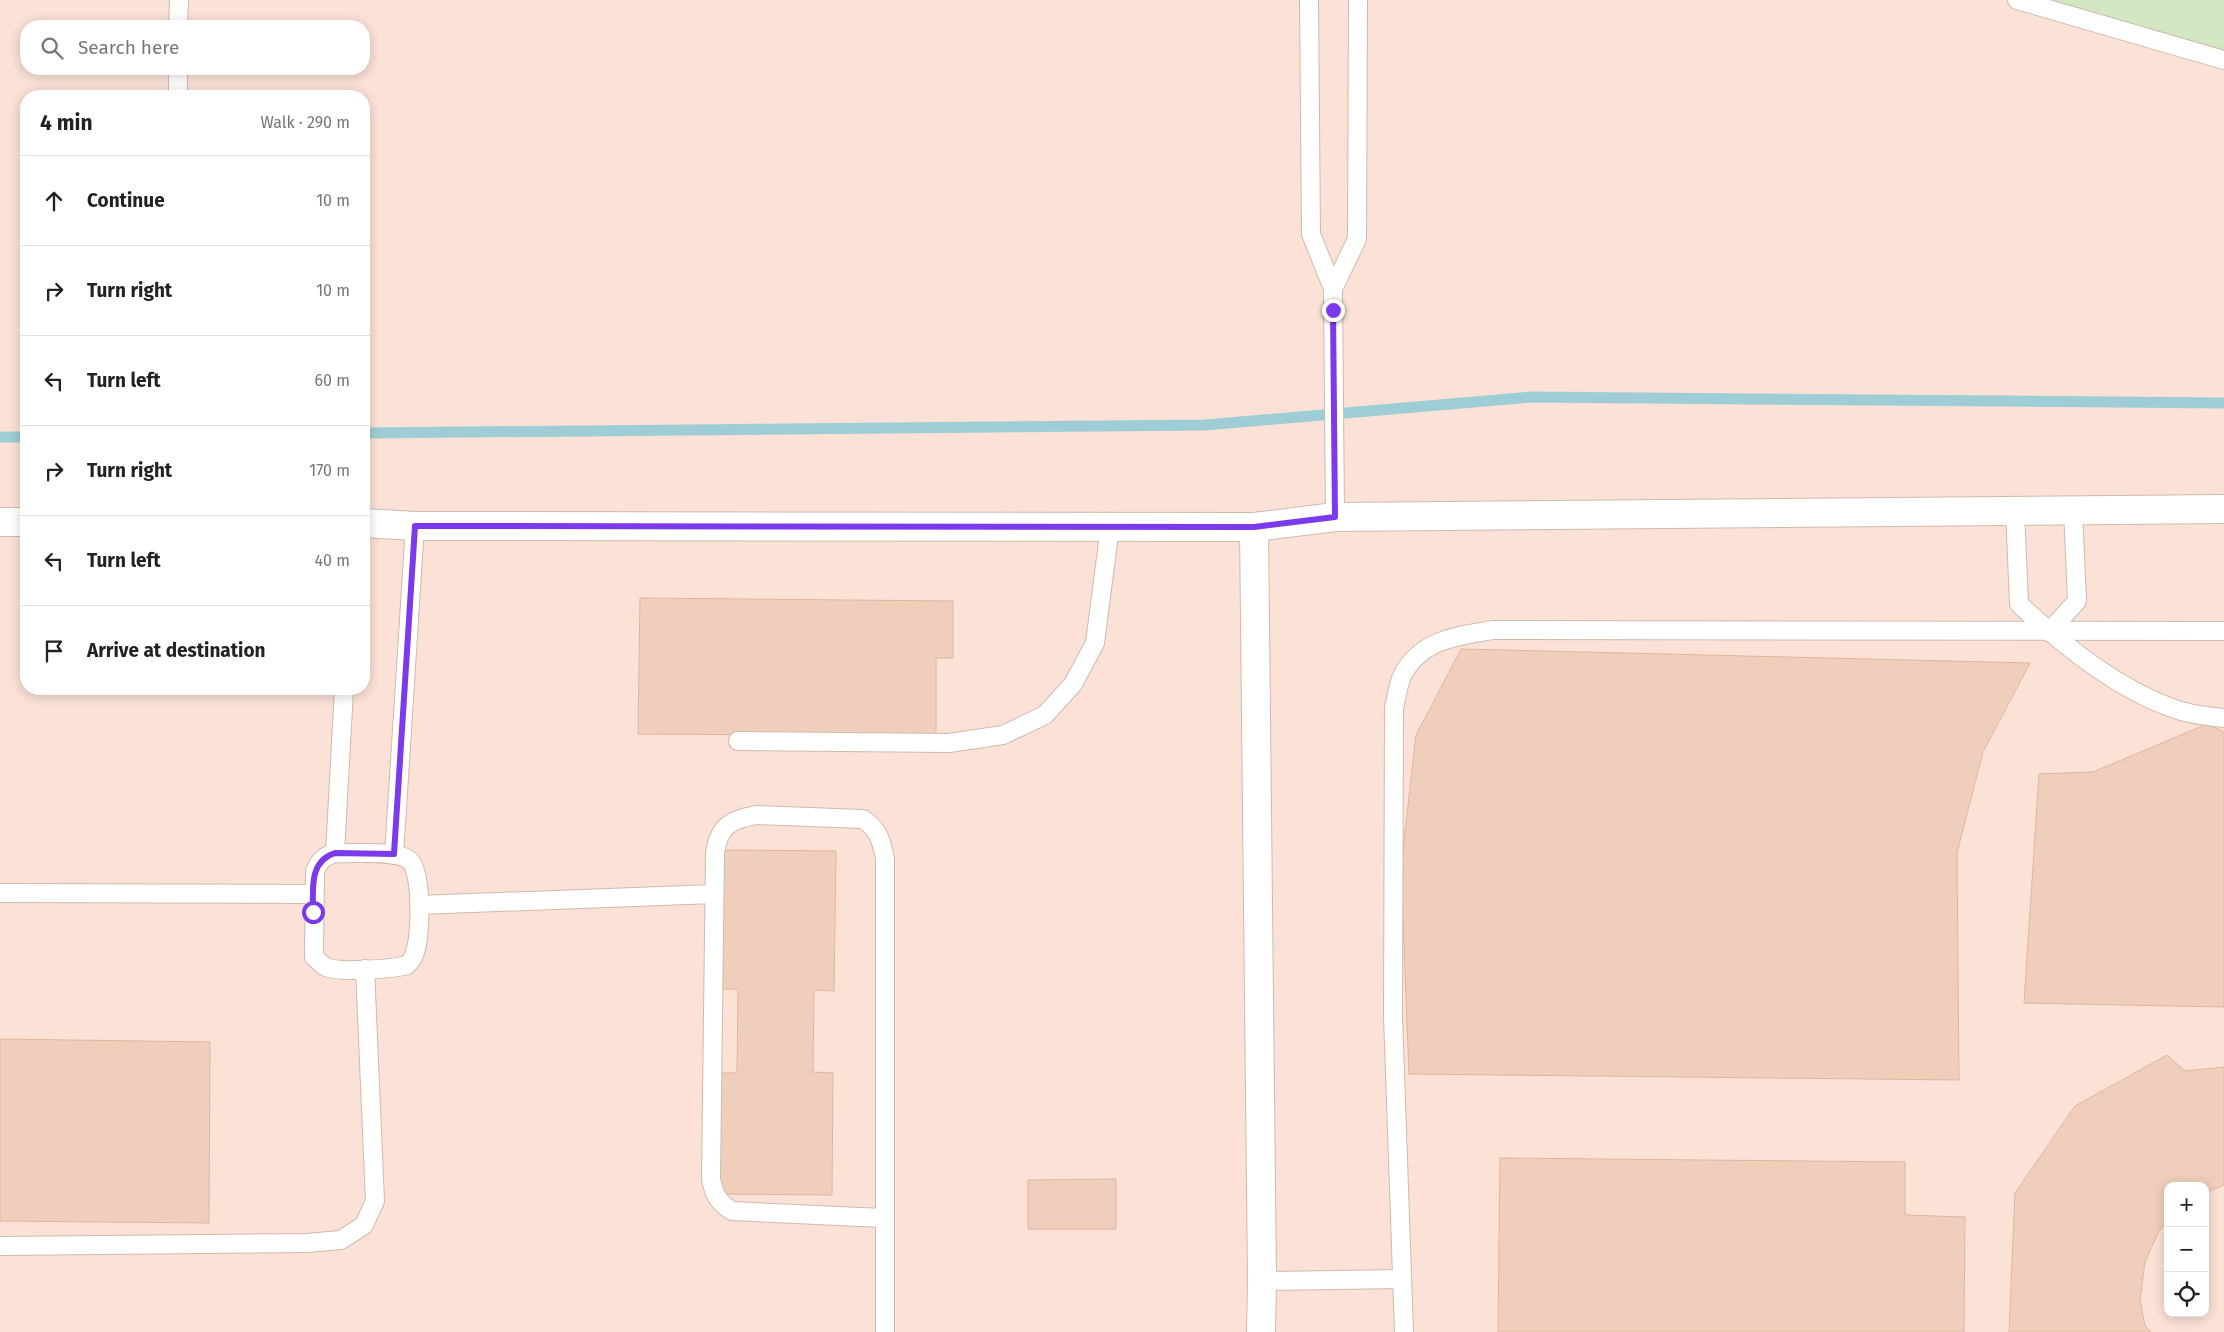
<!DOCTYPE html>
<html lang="en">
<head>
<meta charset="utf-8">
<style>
  :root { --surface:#fff; --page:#f2f2f2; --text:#222; --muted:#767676; --line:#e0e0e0 }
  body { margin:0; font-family:"Fira Sans",sans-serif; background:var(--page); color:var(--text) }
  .controls { position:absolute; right:15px; bottom:15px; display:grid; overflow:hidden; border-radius:10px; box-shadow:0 2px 12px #0003 }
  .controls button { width:45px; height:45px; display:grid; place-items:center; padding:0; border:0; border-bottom:1px solid var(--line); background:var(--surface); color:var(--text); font:25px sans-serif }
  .stop { position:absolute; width:15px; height:15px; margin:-11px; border:4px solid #7c3aed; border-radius:50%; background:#fff }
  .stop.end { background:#7c3aed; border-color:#fff; box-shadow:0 1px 5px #0008 }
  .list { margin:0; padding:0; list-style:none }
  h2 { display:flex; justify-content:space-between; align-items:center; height:65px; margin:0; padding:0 20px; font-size:21px }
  h2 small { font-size:16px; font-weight:400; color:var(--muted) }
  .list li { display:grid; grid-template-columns:32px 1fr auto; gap:15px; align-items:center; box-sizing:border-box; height:90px; padding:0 20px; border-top:1px solid var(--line) }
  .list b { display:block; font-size:19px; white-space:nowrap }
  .list em { font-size:16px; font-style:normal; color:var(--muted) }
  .icon { flex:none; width:28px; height:28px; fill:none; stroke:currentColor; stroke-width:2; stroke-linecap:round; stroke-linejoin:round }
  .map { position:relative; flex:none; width:2224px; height:1332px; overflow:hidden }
  .search { position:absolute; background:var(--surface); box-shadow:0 2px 12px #0003; left:20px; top:20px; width:350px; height:55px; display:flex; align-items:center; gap:12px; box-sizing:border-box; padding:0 18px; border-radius:20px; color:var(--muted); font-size:19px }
  .panel { position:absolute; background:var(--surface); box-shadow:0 2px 12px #0003; left:20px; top:90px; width:350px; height:605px; border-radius:20px }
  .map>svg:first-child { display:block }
</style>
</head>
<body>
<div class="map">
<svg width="2224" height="1332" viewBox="0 0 2224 1332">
  <rect width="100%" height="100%" fill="#fbf1e2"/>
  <path fill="#fbe1d6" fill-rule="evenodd" d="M0,0H2224V1332H0ZM26,26H364V69H26ZM26,96H364V689H26ZM2168,1186H2205V1313H2168Z"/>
  <polygon fill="#d2e8c2" points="2017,0 2224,0 2224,60"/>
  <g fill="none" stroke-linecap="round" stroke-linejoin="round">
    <g stroke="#9fcdd5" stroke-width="11">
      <polyline points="364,433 1205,425 1531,397 2224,403"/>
      <polyline points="0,437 26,437"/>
    </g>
  </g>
  <g fill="#efcfbb" stroke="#e1b59c">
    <polygon points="640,598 953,601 953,658 936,658 936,736 638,734"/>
    <polygon points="1461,649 2030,663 1983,752 1957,853 1959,1080 1409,1074 1401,867 1416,735"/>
    <polygon points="2207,724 2224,732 2224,1007 2024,1003 2039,774 2093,772"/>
    <polygon points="722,850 836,851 834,991 814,990 813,1072 833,1073 832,1195 718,1194 719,1073 737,1073 738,989 720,989"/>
    <polygon points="0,1039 210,1042 209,1223 0,1221"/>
    <polygon points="2167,1055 2185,1071 2224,1067 2224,1185 2205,1193 2205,1186 2168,1186 2168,1219 2158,1233 2145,1262 2140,1300 2145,1326 2151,1332 2009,1332 2015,1193 2075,1106"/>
    <polygon points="1500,1158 1905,1162 1905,1215 1965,1217 1964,1332 1498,1332"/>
    <polygon points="1116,1179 1116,1229 1028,1229 1028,1180"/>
  </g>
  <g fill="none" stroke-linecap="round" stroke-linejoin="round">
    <defs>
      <g id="lane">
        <polyline points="1309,0 1311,234 1333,289 1335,517"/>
        <polyline points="2017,0 2224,60"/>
        <polyline points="178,26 179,0"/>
        <polyline points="178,96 178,69"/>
        <polyline points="1333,289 1357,239 1358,0"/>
        <path d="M2015,511L2019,604C2063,645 2117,689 2175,709C2190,715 2208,716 2224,718"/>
        <polyline points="2049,632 2077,601 2073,510"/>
        <polyline points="738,741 949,743 1003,735 1045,715 1073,684 1095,643 1110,527"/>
        <path d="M335,853C354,854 393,850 408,859C423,868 421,936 415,952C414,957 411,961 407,965C393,969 339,973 326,967C321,964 318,961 314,957L315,871C319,861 324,856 335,853Z"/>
        <polyline points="335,853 344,689"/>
        <polyline points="394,855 415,526"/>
        <polyline points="0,893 313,894"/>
        <polyline points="419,905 714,894"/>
        <path d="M883,1218L732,1211C718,1202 714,1195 711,1179L715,853C719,826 730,820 756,815L863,819C879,830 881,840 885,858V1332"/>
        <polyline points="0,1246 307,1243 341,1240 364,1225 375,1201 365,969"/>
        <polyline points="1262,1281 1402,1279"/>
        <path d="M1404,1332L1393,1016L1394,707C1397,697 1398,685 1402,676C1421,639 1457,636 1493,630L2224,631"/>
      </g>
      <g id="street">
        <polyline points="0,522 26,522"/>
        <polyline points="364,523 415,526 1254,527 1335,517 2224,509"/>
        <polyline points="1254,527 1262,1281 1261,1332"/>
      </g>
    </defs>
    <use href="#lane" stroke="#cebbad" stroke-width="20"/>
    <use href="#street" stroke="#cebbad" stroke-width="30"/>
    <use href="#lane" stroke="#fff" stroke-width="18"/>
    <use href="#street" stroke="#fff" stroke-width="28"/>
  </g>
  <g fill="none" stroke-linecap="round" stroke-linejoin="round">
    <path stroke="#7c3aed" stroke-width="6" d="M313,912C313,889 309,861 335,853L394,854L415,526L1254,527L1335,517L1333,310"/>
  </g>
</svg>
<div class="controls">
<button>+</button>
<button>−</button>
<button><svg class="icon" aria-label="locate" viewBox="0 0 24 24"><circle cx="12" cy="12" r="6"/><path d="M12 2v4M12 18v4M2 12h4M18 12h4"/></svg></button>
</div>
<div class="stop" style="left:313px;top:912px"></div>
<div class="stop end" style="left:1333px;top:310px"></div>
<div class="search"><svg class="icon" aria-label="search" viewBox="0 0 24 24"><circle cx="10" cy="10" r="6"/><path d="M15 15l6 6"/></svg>Search here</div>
<section class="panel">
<h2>4 min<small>Walk · 290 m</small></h2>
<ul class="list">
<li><svg class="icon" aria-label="ahead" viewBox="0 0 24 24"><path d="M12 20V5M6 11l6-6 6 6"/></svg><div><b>Continue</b></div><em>10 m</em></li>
<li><svg class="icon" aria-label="right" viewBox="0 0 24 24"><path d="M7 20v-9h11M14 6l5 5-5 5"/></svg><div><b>Turn right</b></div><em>10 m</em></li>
<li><svg class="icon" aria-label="left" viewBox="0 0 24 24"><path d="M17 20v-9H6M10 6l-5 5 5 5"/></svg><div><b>Turn left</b></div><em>60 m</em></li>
<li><svg class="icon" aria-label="right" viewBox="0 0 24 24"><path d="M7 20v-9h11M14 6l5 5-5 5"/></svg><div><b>Turn right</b></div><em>170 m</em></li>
<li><svg class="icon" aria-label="left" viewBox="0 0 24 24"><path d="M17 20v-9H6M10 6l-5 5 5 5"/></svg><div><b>Turn left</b></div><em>40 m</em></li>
<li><svg class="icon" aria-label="arrive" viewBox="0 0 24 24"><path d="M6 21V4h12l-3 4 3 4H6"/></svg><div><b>Arrive at destination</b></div></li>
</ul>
</section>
</div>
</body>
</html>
